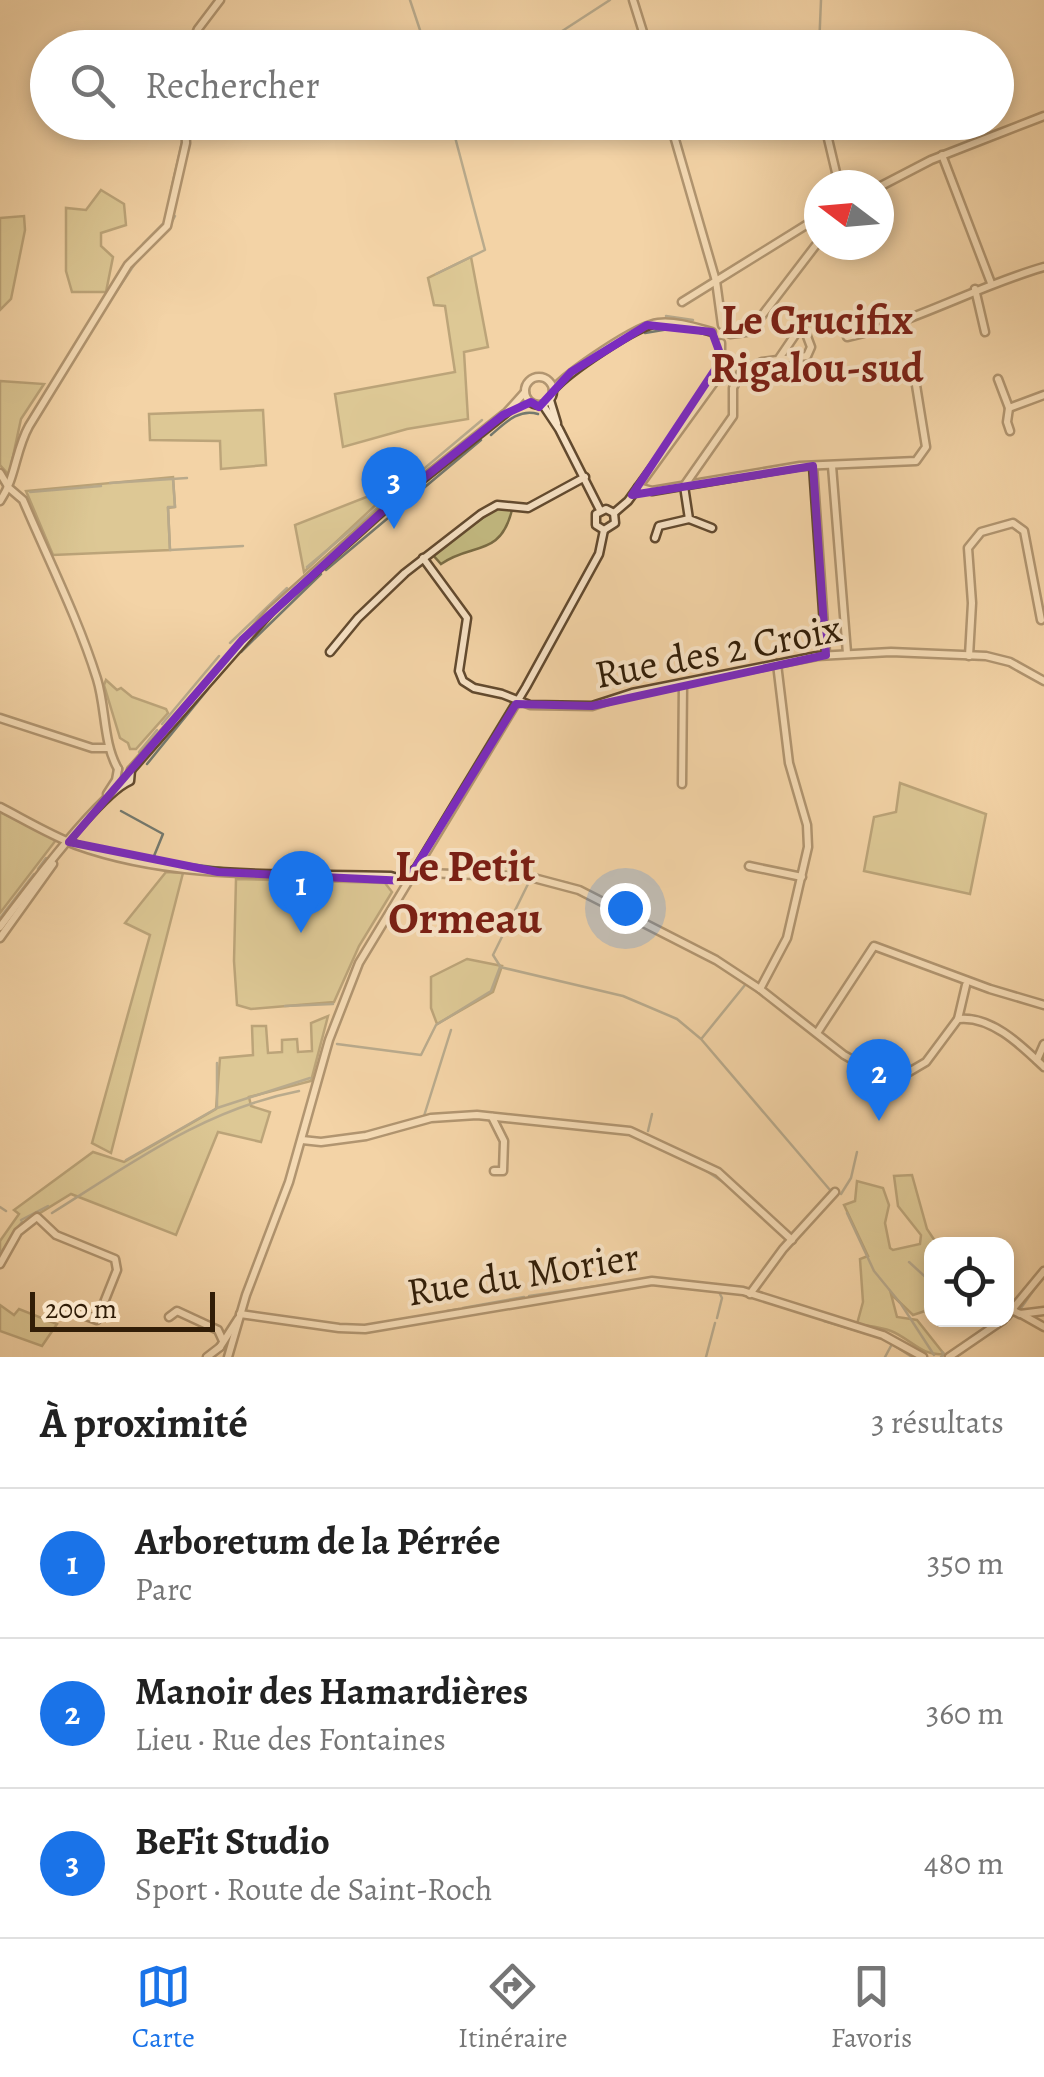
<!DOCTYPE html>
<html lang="fr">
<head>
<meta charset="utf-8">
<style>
  :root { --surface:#fff; --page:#f6f6f6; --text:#222; --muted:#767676; --line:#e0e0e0; --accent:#1a73e8 }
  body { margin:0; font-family:Alegreya,serif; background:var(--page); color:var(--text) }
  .controls { position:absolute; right:30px; bottom:30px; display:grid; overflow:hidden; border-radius:20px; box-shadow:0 5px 15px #0003 }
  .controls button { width:90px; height:90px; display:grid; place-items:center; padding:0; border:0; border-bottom:2px solid var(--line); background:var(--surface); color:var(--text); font:50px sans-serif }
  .compass { position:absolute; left:804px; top:170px; width:90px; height:90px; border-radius:50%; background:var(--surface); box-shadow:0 5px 15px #0003; rotate:286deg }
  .scale { position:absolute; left:30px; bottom:25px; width:185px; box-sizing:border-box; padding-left:10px; border:5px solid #311d07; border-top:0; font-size:28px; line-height:35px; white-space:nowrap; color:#311d07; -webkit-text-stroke:8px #f7e2c5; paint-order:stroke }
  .you { position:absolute; left:625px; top:908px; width:35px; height:35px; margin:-25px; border:8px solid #fff; border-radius:50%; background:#1a73e8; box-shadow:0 0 0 15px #1a73e833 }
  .badge { display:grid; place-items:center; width:65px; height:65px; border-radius:50%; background:var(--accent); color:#fff; font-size:32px; font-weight:700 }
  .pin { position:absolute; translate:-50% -82px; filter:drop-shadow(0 2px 5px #0008) }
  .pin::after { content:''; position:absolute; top:52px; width:35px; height:30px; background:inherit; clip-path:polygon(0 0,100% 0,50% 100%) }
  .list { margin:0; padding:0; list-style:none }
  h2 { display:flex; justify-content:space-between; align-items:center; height:130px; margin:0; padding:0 40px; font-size:42px }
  h2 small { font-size:32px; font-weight:400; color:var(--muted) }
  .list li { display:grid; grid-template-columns:65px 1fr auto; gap:30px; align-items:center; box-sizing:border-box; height:150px; padding:0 40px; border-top:2px solid var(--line) }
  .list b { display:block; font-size:38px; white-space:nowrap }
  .list p { margin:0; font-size:32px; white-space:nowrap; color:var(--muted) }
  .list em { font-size:32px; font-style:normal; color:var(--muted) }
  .icon { flex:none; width:55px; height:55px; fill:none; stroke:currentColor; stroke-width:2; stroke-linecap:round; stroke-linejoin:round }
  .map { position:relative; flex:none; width:1044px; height:1357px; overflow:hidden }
  .search { position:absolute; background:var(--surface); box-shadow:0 5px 15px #0003; left:30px; right:30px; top:30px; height:110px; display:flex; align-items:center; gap:25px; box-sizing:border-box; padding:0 35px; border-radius:55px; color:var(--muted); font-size:38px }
  .sheet { height:580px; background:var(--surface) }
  nav { display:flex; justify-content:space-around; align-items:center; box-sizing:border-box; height:140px; border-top:2px solid var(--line); background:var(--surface); font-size:28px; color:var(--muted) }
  nav a { display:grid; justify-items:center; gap:5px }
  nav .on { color:var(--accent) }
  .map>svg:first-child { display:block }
</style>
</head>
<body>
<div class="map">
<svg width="1044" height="1357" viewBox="0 0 1044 1357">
  <rect width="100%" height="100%" fill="#f3d3a6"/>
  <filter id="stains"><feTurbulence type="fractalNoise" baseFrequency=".002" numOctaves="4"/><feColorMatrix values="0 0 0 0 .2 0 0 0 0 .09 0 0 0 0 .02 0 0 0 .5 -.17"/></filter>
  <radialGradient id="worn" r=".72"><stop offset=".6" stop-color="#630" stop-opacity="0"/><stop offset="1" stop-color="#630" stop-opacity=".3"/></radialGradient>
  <g fill="#c3ba81" stroke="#7a6c44" stroke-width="2.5">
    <polygon points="101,190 124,204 126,225 101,233 101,246 113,257 106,292 72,292 66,271 66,208 86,210"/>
    <polygon points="24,216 25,230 11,299 0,310 0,218"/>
    <polygon points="471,257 488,347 464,352 468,419 407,429 343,447 335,394 455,372 445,306 434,305 428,278"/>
    <polygon points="0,381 44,384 21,419 9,475 0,465"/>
    <polygon points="263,410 266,465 221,469 220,441 150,440 149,414"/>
    <polygon points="173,477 175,507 168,508 170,550 53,555 26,491"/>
    <polygon points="397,485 304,572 295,525"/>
    <path d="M502,508L512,510C500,558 472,542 441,564L432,554L495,509Z"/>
    <polygon points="106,680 117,690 121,688 132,697 166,709 168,713 136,749 130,749 128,743 120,738 104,685"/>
    <polygon points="900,783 986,814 970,894 864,871 874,817 896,812"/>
    <polygon points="0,812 56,840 0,913"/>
    <polygon points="166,872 183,873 111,1153 92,1143 150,935 125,923"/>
    <polygon points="236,879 385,883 392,892 359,946 334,1002 251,1009 237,1005 234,961"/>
    <polygon points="467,959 502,966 493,992 437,1024 431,1008 431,977"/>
    <polygon points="328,1016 311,1081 249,1097 251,1106 270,1112 261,1142 218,1132 176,1235 71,1194 19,1226 0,1258 0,1241 19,1214 14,1210 93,1152 124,1162 216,1109 220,1058 253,1055 252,1026 266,1026 268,1053 282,1052 282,1040 297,1039 298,1052 312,1051 311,1023"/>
    <path d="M912,1175L927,1229L937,1244H932L931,1309L913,1315L891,1294L897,1317L917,1320L944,1354C922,1357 911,1339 891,1331C881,1327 868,1326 857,1324L863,1302L860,1259L868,1256L844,1205L855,1201L857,1181L883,1188L889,1205L885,1223L890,1248L893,1250L920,1244L921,1235L898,1206L894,1176Z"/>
    <polygon points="0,1305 14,1315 19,1309 57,1324 42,1346 0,1331"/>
  </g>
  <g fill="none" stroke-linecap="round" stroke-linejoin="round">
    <g stroke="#74796e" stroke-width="2.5">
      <polyline points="410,0 426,48"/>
      <polyline points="637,0 645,27"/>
      <polyline points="536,48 610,0"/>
      <polyline points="819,48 821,0"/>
      <polyline points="666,122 667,129"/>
      <polyline points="189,141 189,122"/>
      <polyline points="171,190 183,138"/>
      <polyline points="143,244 163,224"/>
      <polyline points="142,256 167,231 175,216"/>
      <polyline points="130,258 139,248"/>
      <polyline points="436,274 485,250 451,122"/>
      <polyline points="114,295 136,262"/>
      <polyline points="101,302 117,277"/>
      <polyline points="666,316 693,320"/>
      <polyline points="645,333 669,329"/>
      <polyline points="37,407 93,316"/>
      <path d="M491,435C505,423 519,408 538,414"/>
      <polyline points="11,463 20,437"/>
      <polyline points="173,479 175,507 168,507 170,550 243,546"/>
      <polyline points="110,483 187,478"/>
      <polyline points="30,492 101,486"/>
      <polyline points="307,567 482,420"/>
      <polyline points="326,570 481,440"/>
      <polyline points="230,643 287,588"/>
      <polyline points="241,652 321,574"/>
      <polyline points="97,668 100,676"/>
      <polyline points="100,678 105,694"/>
      <polyline points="213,683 230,663"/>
      <polyline points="162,724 219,656"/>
      <polyline points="139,752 157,730"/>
      <polyline points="147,764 208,689"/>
      <polyline points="121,811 163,834 154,856 158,860 237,870"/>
      <polyline points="38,869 46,858"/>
      <polyline points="440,870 485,870"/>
      <polyline points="501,871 508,872"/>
      <polyline points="542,877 568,883"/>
      <polyline points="0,918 34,874"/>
      <polyline points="500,966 493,955 528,884"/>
      <polyline points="285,1006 333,1004"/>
      <polyline points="702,1038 745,985"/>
      <polyline points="337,1044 421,1055 436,1025 491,991 500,967 623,996 677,1019 701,1039 830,1190"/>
      <polyline points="1044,1053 1044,1060"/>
      <polyline points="217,1063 217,1106"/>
      <polyline points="424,1116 451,1030"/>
      <polyline points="648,1131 652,1114"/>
      <polyline points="126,1160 217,1108 310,1078"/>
      <polyline points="699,1166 726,1184"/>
      <polyline points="841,1194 851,1178 857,1152"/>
      <polyline points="0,1207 6,1211"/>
      <path d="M52,1213C132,1163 205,1109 299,1091"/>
      <polyline points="847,1213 874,1271 901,1304 934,1355"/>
      <polyline points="21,1220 48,1206"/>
      <polyline points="0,1254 22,1222"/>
      <polyline points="909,1262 932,1283"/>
      <polyline points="665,1286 719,1292 722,1298 717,1318"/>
      <polyline points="529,1296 646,1279"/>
      <polyline points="463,1308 524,1297"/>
      <polyline points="1021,1308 1043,1277"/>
      <polyline points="447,1311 459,1309"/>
      <polyline points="824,1321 885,1339"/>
      <polyline points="706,1357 715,1323"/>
      <polyline points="885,1357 892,1344 912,1357"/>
      <polyline points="941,1357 944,1354 942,1352"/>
    </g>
    <defs>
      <g id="minor">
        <polyline points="633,0 648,48"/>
        <polyline points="190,48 198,29 220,0"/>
        <polyline points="670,122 716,281 722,325"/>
        <polyline points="824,122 839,185"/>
        <polyline points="942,155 991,283"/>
        <polyline points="879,187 931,160 1044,116"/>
        <polyline points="975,289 985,332"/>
        <polyline points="682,302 819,217"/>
        <polyline points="730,334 746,332 754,326 819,241"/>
        <path d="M847,337C914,323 977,286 1044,267"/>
        <circle cx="539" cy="391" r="14"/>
        <polyline points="998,379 1009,408 1044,395"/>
        <path d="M553,390C567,373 637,325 658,323C676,321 694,327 712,332"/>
        <polyline points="550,400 557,423"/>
        <polyline points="543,405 559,429 600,510"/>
        <polyline points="1009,408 1007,422 1010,431"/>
        <polyline points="813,466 826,654"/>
        <polyline points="832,466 847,653"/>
        <path d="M0,473L9,488L23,500C48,559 78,618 97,679C106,708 103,743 118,769"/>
        <polyline points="638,487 652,491 800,466 916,461 926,447 915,379 918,370"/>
        <path d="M0,501C16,478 15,451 29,426L128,265L167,226L186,143L185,122"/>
        <polyline points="614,513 628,501 715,381 721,368 721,343"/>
        <polyline points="712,528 689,519 684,486 733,416 733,388 741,372 762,362 807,356 811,347 805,331 797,332 778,360"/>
        <polyline points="604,530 596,525 596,514 606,509 614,513"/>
        <polyline points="604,530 615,523 614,513"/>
        <polyline points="655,538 659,526 689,519"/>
        <polyline points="423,558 467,618 459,671 463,681 474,688 502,694 530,705 592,706 632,693 817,656 891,652 986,656 1010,662 1044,681"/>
        <polyline points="330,652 358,618 405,573 481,514 497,505 528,508 585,477"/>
        <polyline points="969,656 972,603 968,548 981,532 1013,523 1024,531 1041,620"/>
        <polyline points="0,718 92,748 109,748"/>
        <polyline points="131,770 271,611 386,508 507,412 525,392"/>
        <polyline points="682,784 683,684"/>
        <polyline points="107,794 116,780 118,769"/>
        <path d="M0,807C25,820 50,835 76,845C176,881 287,873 391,876L407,881"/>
        <polyline points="749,866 802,877"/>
        <path d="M414,870L426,873L530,877L579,890L716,960L760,989L844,1055L876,1073L909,1072L926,1062L958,1019C991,1015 1022,1046 1044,1067"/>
        <path d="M0,927C24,895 99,794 130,781L131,770"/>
        <polyline points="0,938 53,864"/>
        <polyline points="760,989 787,938 808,847 807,825 789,763 777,664"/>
        <polyline points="958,1019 966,985"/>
        <polyline points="817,1033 874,946 990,989 1044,1005"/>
        <polyline points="1037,1060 1044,1044"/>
        <polyline points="869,1094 873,1072"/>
        <polyline points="492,1117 504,1141 503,1171 494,1171"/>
        <polyline points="302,1140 321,1142 366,1136 431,1118 477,1115 630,1131 718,1172 792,1240"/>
        <polyline points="0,1264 18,1232 37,1217 56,1235 115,1259 117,1270 97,1320 65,1308"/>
        <polyline points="750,1294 783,1249 835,1192"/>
        <polyline points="1014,1311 1020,1314 1044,1311"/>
        <polyline points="240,1314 339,1328 365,1329 652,1281 743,1291 883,1335 923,1357"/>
        <polyline points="1021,1314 1044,1327"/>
        <polyline points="169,1317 177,1311 218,1330 223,1341"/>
        <polyline points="1006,1317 1044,1271"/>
        <polyline points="220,1347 238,1319"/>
        <polyline points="207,1357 220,1347"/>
        <polyline points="228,1357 246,1295 289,1182 329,1040 359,963 526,687 599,554 604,530"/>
        <polyline points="949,1357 1003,1320"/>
      </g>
    </defs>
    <use href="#minor" stroke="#624a2f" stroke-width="11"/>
    <use href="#minor" stroke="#f7e2c5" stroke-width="6"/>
  </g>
  <path d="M0 0H1044V1357H0ZM647,325L712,332L722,359L632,495L813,466L826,655L592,706L516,704L407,881L218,872L69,842L242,640L386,508L503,415L531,402L539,407L571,372Z" fill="#f3d3a6" fill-opacity=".55" fill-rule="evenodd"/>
  <path fill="none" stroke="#7b2cbf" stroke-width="8" stroke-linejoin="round" d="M647,325L712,332L722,359L632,495L813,466L826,655L592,706L516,704L407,881L218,872L69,842L242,640L386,508L503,415L531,402L539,407L571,372Z"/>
  <g text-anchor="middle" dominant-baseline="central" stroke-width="8" stroke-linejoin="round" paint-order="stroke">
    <g font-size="40" fill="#311d07" stroke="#f7e2c5">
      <text transform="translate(718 651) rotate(-11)">Rue des 2 Croix</text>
      <text transform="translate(523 1274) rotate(-9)">Rue du Morier</text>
    </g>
    <g font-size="42" font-weight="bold" fill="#7a1f14" stroke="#f7e2c5">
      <text x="817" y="319">Le Crucifix<tspan x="817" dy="48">Rigalou-sud</tspan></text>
    </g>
    <g font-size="45" font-weight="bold" fill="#7a1f14" stroke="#f7e2c5">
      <text x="465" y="866">Le Petit<tspan x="465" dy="52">Ormeau</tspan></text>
    </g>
  </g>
  <rect width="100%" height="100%" filter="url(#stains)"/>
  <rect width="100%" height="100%" fill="url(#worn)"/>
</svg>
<div class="controls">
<button><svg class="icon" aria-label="locate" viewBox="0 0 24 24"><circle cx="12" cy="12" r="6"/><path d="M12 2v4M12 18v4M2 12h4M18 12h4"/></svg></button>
</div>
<svg class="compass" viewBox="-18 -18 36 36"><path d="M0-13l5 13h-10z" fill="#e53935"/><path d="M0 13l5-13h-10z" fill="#767676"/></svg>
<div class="scale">200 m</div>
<div class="you"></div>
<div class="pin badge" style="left:301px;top:933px">1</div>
<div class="pin badge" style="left:879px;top:1121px">2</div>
<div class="pin badge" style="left:394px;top:529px">3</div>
<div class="search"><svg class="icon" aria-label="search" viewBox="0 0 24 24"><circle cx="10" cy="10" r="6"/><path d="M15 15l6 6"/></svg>Rechercher</div>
</div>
<section class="sheet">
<h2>À proximité<small>3 résultats</small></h2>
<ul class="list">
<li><span class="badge">1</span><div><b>Arboretum de la Pérrée</b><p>Parc</p></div><em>350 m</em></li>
<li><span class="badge">2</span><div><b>Manoir des Hamardières</b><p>Lieu · Rue des Fontaines</p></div><em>360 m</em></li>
<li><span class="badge">3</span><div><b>BeFit Studio</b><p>Sport · Route de Saint-Roch</p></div><em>480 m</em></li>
</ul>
</section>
<nav>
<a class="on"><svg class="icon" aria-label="map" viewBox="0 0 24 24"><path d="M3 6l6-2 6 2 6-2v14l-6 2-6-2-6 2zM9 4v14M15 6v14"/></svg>Carte</a>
<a><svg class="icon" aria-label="directions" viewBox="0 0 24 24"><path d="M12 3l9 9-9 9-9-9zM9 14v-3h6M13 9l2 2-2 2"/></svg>Itinéraire</a>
<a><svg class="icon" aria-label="saved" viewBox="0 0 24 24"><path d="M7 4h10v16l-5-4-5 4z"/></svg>Favoris</a>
</nav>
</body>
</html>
